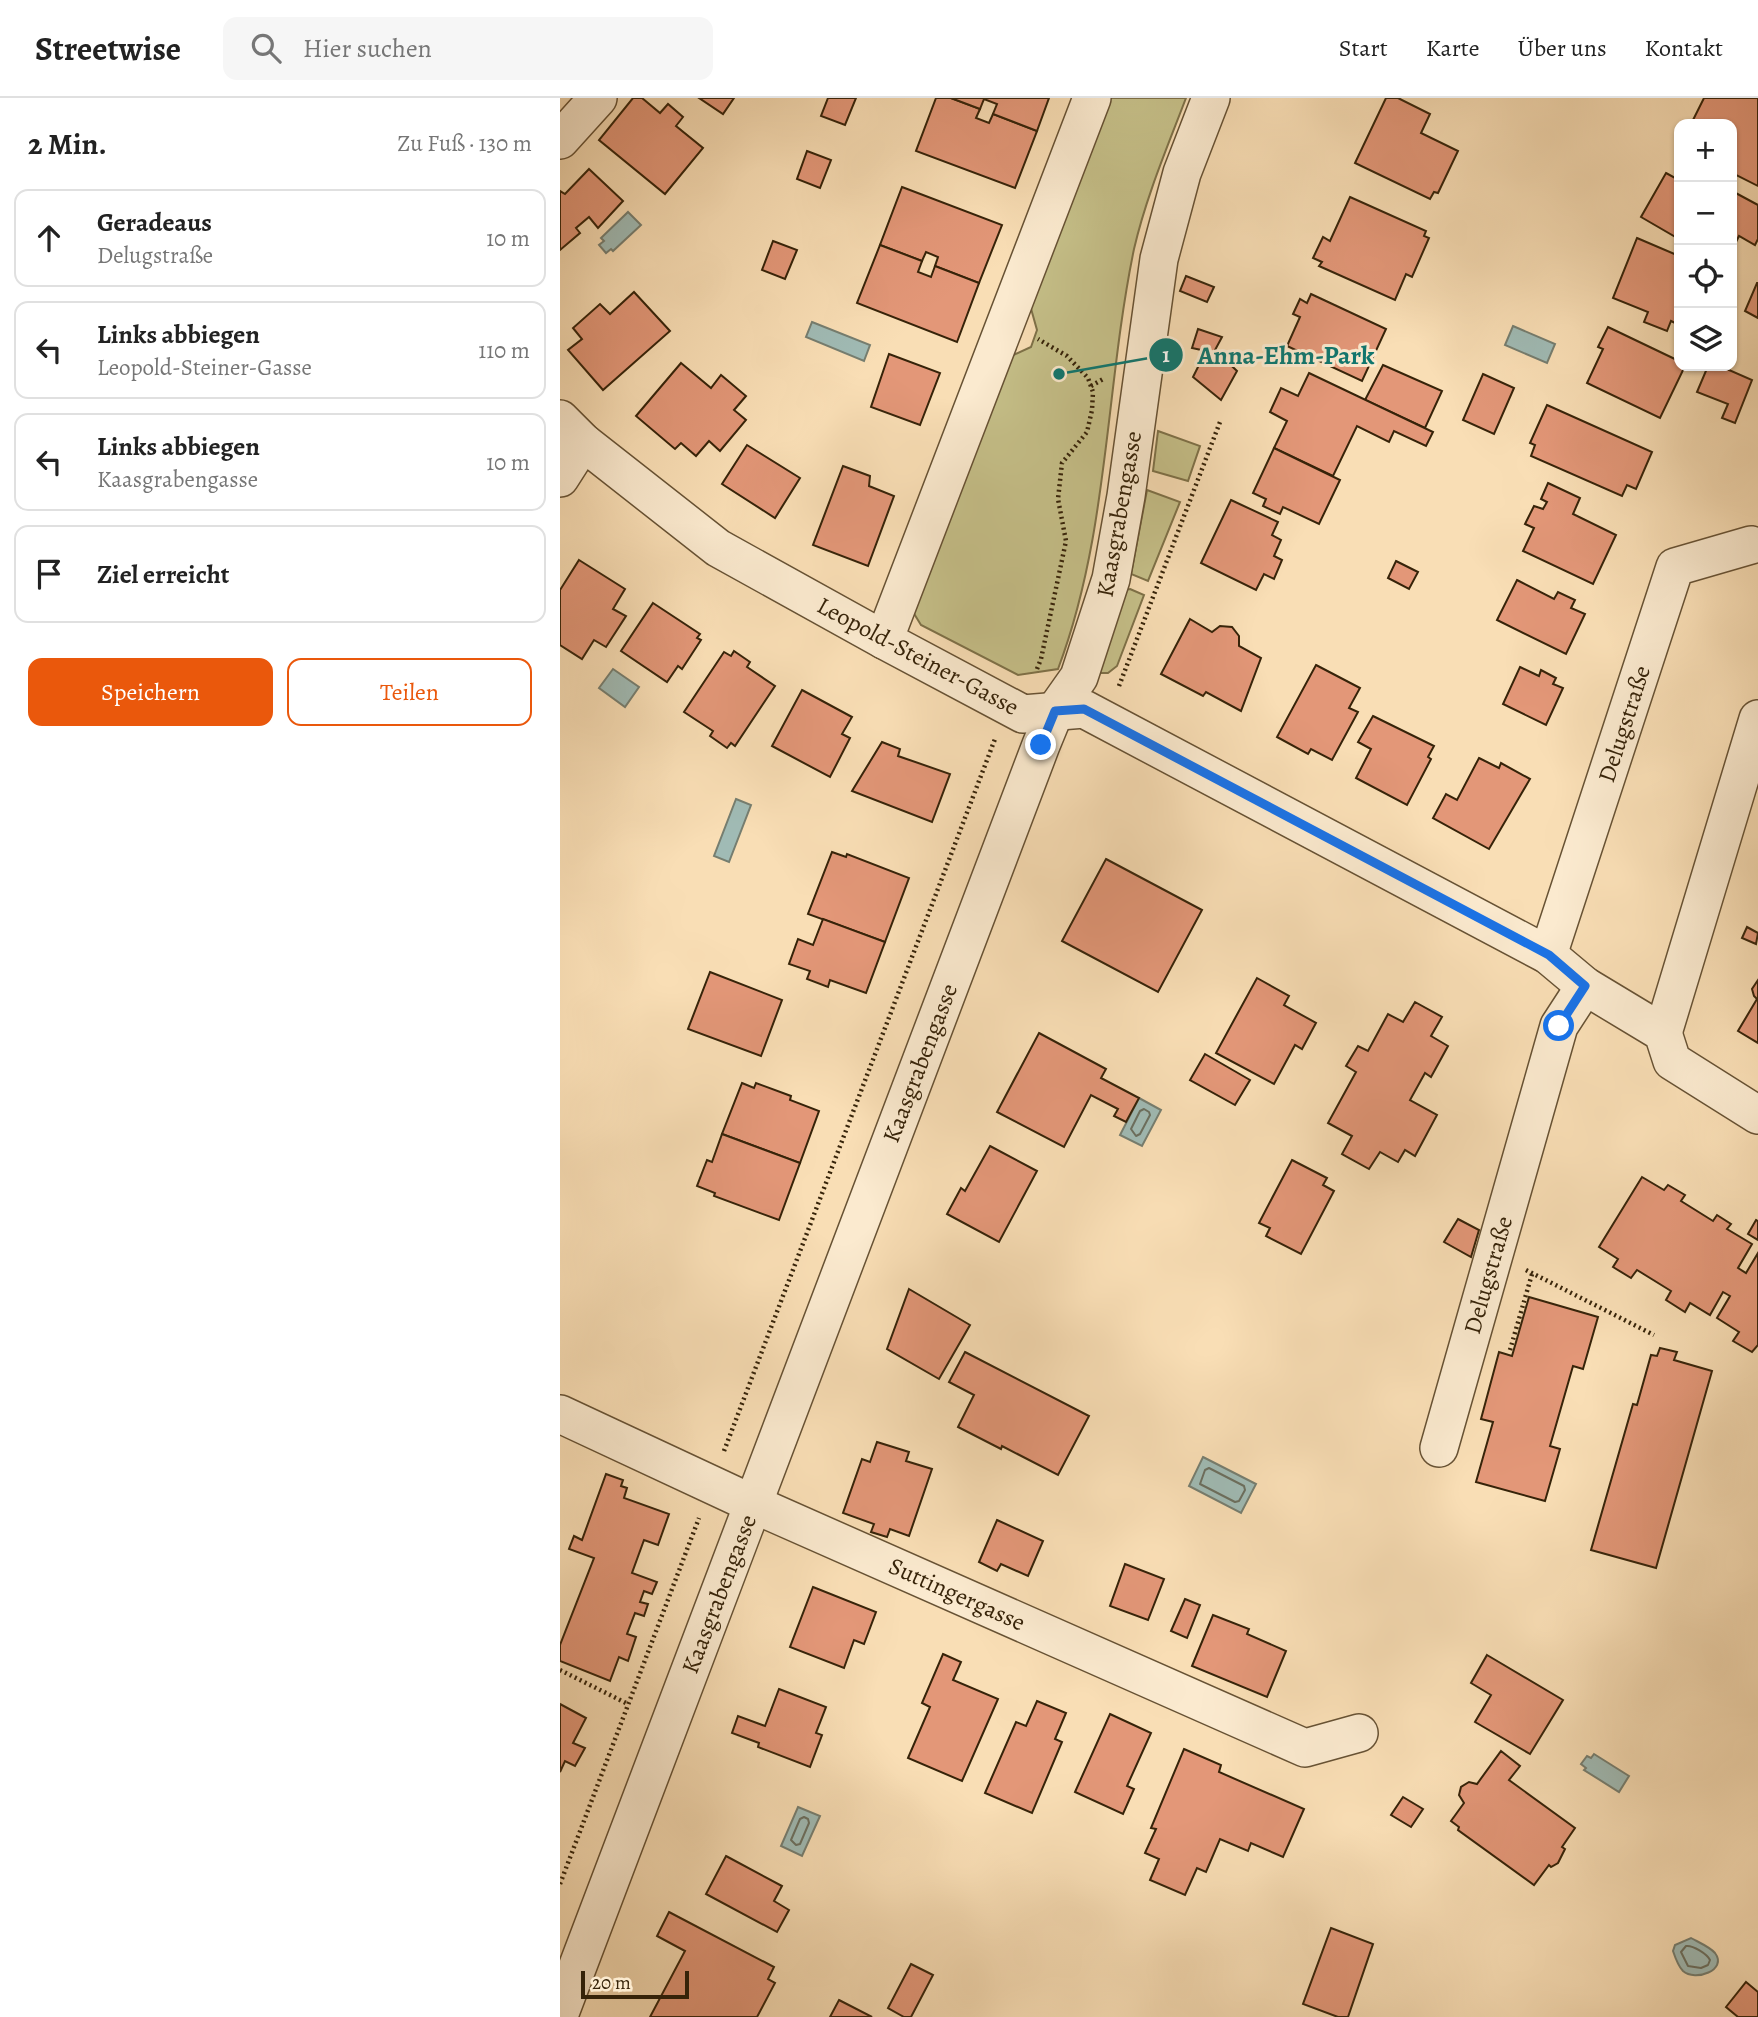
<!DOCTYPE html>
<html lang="de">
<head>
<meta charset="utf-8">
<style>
  :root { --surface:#fff; --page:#f6f6f6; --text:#222; --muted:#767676; --line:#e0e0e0; --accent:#ea580c }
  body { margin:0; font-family:Alegreya,serif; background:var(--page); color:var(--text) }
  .controls { position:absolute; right:21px; top:21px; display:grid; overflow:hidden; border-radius:14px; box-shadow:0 2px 5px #0004 }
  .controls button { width:63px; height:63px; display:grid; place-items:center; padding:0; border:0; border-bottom:2px solid var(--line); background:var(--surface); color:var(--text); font:35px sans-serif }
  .scale { position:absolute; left:21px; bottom:18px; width:108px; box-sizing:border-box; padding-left:7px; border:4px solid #362309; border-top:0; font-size:19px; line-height:24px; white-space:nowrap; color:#362309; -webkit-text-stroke:5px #fbeacf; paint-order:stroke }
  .stop { position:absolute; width:21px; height:21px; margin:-16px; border:5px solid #1a73e8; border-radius:50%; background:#fff }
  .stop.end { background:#1a73e8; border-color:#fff; box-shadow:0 2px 7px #0008 }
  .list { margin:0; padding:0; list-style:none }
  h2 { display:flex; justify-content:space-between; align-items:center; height:91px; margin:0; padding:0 28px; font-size:30px }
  h2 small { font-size:23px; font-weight:400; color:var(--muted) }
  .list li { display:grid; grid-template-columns:46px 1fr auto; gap:21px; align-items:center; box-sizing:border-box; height:98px; margin:0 14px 14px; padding:0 14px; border:2px solid var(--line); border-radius:14px }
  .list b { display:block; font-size:26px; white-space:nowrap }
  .list p { margin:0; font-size:23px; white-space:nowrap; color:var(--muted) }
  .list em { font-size:23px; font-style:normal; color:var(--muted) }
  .actions { display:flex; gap:14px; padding:21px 28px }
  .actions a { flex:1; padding:16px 0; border:2px solid var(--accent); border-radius:14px; text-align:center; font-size:24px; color:var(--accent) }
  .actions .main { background:var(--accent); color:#fff }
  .icon { flex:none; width:38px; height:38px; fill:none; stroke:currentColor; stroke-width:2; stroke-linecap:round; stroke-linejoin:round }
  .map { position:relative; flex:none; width:1198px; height:1919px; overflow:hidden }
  header { display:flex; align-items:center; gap:42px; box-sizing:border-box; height:98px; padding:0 35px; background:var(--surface); border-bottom:2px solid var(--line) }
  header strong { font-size:33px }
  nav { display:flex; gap:38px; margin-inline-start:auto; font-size:24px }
  .search { width:490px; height:63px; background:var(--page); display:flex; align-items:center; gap:18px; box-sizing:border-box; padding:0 24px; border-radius:14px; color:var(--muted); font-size:26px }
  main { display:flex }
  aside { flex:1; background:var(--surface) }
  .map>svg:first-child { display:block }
</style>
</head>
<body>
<header>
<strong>Streetwise</strong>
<div class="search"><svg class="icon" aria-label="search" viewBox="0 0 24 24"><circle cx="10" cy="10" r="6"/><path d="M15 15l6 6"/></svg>Hier suchen</div>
<nav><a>Start</a><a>Karte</a><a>Über uns</a><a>Kontakt</a></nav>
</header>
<main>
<aside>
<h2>2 Min.<small>Zu Fuß · 130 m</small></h2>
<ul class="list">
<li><svg class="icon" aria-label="ahead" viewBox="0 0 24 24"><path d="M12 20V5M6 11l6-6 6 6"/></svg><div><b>Geradeaus</b><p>Delugstraße</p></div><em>10 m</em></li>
<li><svg class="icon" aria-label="left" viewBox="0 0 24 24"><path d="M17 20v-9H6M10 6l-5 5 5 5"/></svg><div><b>Links abbiegen</b><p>Leopold-Steiner-Gasse</p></div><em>110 m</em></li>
<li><svg class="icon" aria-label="left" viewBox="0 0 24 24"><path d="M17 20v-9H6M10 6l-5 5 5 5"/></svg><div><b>Links abbiegen</b><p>Kaasgrabengasse</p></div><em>10 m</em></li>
<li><svg class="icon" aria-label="arrive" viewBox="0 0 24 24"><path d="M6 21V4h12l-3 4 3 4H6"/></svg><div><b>Ziel erreicht</b></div></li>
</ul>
<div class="actions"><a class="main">Speichern</a><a>Teilen</a></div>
</aside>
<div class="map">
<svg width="1198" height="1919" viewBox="0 0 1198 1919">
  <rect width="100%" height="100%" fill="#f9deb5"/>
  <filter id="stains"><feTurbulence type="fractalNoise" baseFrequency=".00286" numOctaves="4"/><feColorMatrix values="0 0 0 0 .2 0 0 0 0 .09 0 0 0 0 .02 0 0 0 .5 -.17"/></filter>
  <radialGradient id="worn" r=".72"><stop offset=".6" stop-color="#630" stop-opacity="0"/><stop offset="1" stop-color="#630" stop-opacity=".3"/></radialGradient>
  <g fill="#c5bf88" stroke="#7e7148" stroke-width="2">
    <path d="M549,0H626C607,50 586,99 574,151C545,291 549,436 498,571L458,577L361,527L353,514L449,259L471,249L477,232L470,207Z"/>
    <polygon points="598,333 640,348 628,383 593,373"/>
    <polygon points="587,392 620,404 588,483 571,476"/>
    <polygon points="570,491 584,497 557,568 548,575 537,575 565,492"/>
  </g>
  <g fill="#a0bbb5" stroke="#767e70" stroke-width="2">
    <polygon points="68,114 81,127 53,153 51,151 46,155 39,147 44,143 41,140"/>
    <polygon points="252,224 310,247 304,263 246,239"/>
    <polygon points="953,228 995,246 987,265 945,247"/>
    <polygon points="53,571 79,589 65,609 39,590"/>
    <polygon points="176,701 191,707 169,764 154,758"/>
    <polygon points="579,1000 601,1012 582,1048 560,1037"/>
    <polygon points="643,1359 696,1386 681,1415 629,1388"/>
    <polygon points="1034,1656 1069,1678 1059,1694 1024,1672 1026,1670 1021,1666 1027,1658 1031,1660"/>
    <polygon points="238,1709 260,1718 242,1758 221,1748"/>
    <path d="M1131,1840C1138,1844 1150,1849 1155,1855C1168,1872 1135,1884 1123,1873C1119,1869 1115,1859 1113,1853L1115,1847Z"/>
  </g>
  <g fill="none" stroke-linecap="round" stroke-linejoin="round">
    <g stroke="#6b6f5f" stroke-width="2">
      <polygon points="584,1011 589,1014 590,1017 580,1036 576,1038 571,1031 580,1013"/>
      <polygon points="649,1370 684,1388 685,1392 679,1403 675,1404 640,1386 645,1372"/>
      <polygon points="244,1719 248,1721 249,1725 240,1746 236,1747 231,1742 240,1721"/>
      <path d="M1126,1848C1133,1847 1147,1856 1150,1862L1148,1867L1141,1870L1128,1868L1121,1854Z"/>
    </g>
  </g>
  <g fill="#e39778" stroke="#362309" stroke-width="2">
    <polygon points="73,0 82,0 100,15 108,6 123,19 116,28 143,50 105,96 39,42"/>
    <polygon points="139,0 174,0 163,16"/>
    <polygon points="268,0 296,0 285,27 261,18"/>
    <polygon points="376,0 391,0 420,11 416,20 429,25 433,16 477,33 455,90 356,53"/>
    <polygon points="391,0 489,0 477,33 433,16 437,6 424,1 420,11"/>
    <polygon points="826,0 838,0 870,16 861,35 898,53 878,95 874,94 870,101 795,65"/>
    <polygon points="1144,0 1198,0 1198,88 1172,75 1172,26 1131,26"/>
    <polygon points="247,53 271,62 260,90 237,81"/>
    <polygon points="29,71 63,103 38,130 29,119 16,130 20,135 0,152 0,93 5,96"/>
    <polygon points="1106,75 1119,82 1119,141 1081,119"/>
    <polygon points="342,89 442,127 419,185 375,168 378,159 366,154 362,163 320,147"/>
    <polygon points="1172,93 1198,107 1198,141 1195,147 1179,138 1174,148 1172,147"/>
    <polygon points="790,99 866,133 864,138 869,140 852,179 846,176 835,202 759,168 762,164 753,160 763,139 770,143"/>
    <polygon points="1077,140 1119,158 1119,227 1111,223 1107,233 1084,224 1088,214 1053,200"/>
    <polygon points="213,143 237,152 225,181 202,172"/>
    <polygon points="320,147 362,163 358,174 371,179 375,168 419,185 397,244 297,205"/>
    <polygon points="626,178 654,189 647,204 620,193"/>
    <polygon points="1197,185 1198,185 1198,220 1185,213"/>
    <polygon points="74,194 110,233 43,292 8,252 22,241 13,230 40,206 50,216"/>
    <polygon points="751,196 826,231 802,283 727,248 740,219 733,216 740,201 747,205"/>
    <polygon points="1048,229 1119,263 1119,268 1125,268 1100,320 1027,285 1043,251 1038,249"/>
    <polygon points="638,231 662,239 655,252 677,273 661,302 633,279 646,253 632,250"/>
    <polygon points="329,256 380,275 360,327 311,309"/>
    <polygon points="121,265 151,290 161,277 186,298 174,312 186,322 160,353 149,343 136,358 121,345 115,351 76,318"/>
    <polygon points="823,267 882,293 865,330 805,302"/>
    <polygon points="1148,268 1160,268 1192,282 1175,325 1162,320 1168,306 1137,294"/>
    <polygon points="749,275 873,334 866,348 834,333 829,344 797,328 773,378 714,350 727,323 710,314 721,290 738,298"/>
    <polygon points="923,276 954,290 934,336 903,322"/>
    <polygon points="987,307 1092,354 1076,391 1067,387 1062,398 971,358 975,347 970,345"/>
    <polygon points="187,347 240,380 215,420 162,386"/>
    <polygon points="714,350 780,382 759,426 723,409 720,416 703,408 706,401 693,395"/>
    <polygon points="283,368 310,378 309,388 334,398 308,468 253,447"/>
    <polygon points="988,385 1020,400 1013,416 1056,437 1033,486 963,453 974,430 965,426 974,408 983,411 987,404 981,401"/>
    <polygon points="671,402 718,424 712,437 721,442 714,458 722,462 714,481 704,476 696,492 641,465"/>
    <polygon points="19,462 65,491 53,511 66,518 46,549 34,542 22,561 0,547 0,492"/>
    <polygon points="836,463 858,474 849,491 828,480"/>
    <polygon points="957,482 994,501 998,494 1015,502 1011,510 1025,516 1006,556 937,522"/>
    <polygon points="93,505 140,536 137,540 141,542 122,571 118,568 107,584 61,553"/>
    <polygon points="630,521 652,534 660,528 672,529 679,538 679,548 701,560 681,613 646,594 643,598 601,576"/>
    <polygon points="174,553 190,564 187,569 215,588 175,648 171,645 167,650 150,638 153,633 124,614 164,554 171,558"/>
    <polygon points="756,567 800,590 789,610 798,614 772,662 751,651 748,656 717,639"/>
    <polygon points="960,569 979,578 981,572 996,580 993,586 1003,590 986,627 943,606"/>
    <polygon points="242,592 292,619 282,636 290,640 270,679 212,648"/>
    <polygon points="813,618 874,648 868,659 871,661 847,707 796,680 811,651 798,644"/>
    <polygon points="322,644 340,651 338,658 390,676 372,724 292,693"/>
    <polygon points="919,660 939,670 941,665 970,681 929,751 873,720 886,696 897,702"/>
    <polygon points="272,754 286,759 287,756 349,780 325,844 248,816"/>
    <polygon points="546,761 642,812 598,894 502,843"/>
    <polygon points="263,821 325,844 306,895 270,882 268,889 247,881 250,873 229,866 238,841 253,847"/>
    <polygon points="1187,829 1198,835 1196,846 1182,840"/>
    <polygon points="150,874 222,902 201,958 128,931"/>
    <polygon points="697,880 729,898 724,907 756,925 742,951 735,947 714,986 656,955"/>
    <polygon points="1198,882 1198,945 1178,933 1197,901 1194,898 1192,891"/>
    <polygon points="855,904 882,919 871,938 888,948 871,979 865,975 850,1002 877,1017 855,1058 845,1052 838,1064 820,1054 809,1071 782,1056 792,1038 768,1025 796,974 786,968 798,948 808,953 828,916 843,924"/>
    <polygon points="479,935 546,971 541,980 579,1000 566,1024 554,1018 558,1011 531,997 504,1049 437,1014"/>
    <polygon points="645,956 690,982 675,1007 630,982"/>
    <polygon points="182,985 194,990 196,985 231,998 230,1002 259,1013 240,1065 162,1036"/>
    <polygon points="162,1036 240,1065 219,1122 154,1098 155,1095 137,1088 147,1062 152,1064"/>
    <polygon points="430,1048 477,1073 439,1144 387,1116 401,1090 405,1093"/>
    <polygon points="732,1062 767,1080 763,1087 774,1093 741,1156 706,1138 710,1130 699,1125"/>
    <polygon points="1082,1079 1104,1092 1108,1087 1125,1097 1121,1103 1153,1123 1157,1117 1171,1126 1167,1131 1192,1146 1178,1170 1186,1175 1198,1155 1198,1247 1192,1254 1173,1243 1179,1234 1157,1220 1170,1198 1163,1194 1150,1217 1130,1205 1125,1214 1106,1202 1111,1193 1077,1172 1071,1180 1053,1169 1058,1161 1039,1149"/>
    <polygon points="898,1121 919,1132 911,1159 884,1144"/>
    <polygon points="1196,1122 1198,1123 1198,1142 1188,1136"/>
    <polygon points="349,1191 410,1227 379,1281 327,1251"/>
    <polygon points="969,1199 1038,1219 1023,1271 1013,1268 990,1348 1000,1351 985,1403 916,1384 933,1324 921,1321 939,1254 952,1258"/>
    <polygon points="1100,1250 1117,1254 1114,1262 1152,1273 1096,1470 1031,1452 1073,1306 1077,1307 1091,1257 1097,1258"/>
    <polygon points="405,1254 529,1318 498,1377 442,1348 441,1351 398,1329 414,1297 389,1284"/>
    <polygon points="317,1344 349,1354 346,1363 372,1371 349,1438 330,1431 327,1439 311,1434 314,1426 283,1415 302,1361 310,1364"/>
    <polygon points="46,1376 63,1382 61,1388 67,1390 64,1400 109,1416 98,1447 84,1442 72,1475 97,1484 92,1496 84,1493 80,1504 88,1506 84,1518 75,1515 67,1536 76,1539 68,1563 59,1559 50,1583 0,1563 0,1547 34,1460 9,1451 14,1438 22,1442"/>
    <polygon points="437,1422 483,1443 468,1478 441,1466 437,1473 419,1464"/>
    <polygon points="565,1466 604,1481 588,1522 550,1508"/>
    <polygon points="253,1489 316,1514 304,1546 294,1542 284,1570 230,1549"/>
    <polygon points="625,1501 640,1507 627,1540 611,1533"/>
    <polygon points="653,1517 689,1531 687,1536 726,1553 707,1599 632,1568"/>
    <polygon points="383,1556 401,1564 393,1582 438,1601 402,1683 348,1660 370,1609 362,1605"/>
    <polygon points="927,1557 1003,1602 970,1656 915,1624 931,1597 911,1585"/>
    <polygon points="219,1591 266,1609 256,1635 262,1637 250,1669 198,1649 199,1645 172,1635 178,1618 205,1628"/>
    <polygon points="477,1603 506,1615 495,1641 502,1644 472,1715 425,1695 456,1624 466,1628"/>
    <polygon points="0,1606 26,1620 13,1645 25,1650 15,1668 5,1663 0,1674"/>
    <polygon points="550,1616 591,1635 567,1688 574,1691 563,1716 515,1694"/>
    <polygon points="624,1651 661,1667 659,1674 744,1711 723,1759 691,1745 688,1753 660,1741 646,1774 637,1770 625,1797 590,1782 599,1761 585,1755 596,1731 591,1730"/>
    <polygon points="941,1653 960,1668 949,1682 1015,1730 1002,1749 1005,1751 998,1765 991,1769 989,1767 974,1787 898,1732 899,1729 891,1723 904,1705 899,1697 901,1689 909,1684 917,1686"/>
    <polygon points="843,1699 863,1711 851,1729 831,1717"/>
    <polygon points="166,1758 222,1788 214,1803 229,1812 217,1834 146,1796"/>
    <polygon points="109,1814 214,1869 208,1881 215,1885 197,1919 90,1919 125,1853 97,1838"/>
    <polygon points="771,1830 813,1846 788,1919 778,1919 743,1906"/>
    <polygon points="351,1866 373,1877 351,1919 344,1919 328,1910"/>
    <polygon points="1186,1884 1198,1894 1198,1919 1178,1919 1166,1909"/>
    <polygon points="279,1902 312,1919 270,1919"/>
  </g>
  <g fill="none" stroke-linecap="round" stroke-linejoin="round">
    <defs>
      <g id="street">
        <polyline points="0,42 38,0"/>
        <polyline points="0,321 23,344 158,450 324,542 463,616 524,611 988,857 1025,888 1103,935 1112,963 1198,1017"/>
        <polyline points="0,380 23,344"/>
        <polyline points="324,542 532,0"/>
        <polyline points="988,857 1115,469 1191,447"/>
        <polyline points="1103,935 1198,621"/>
        <polyline points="0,1316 193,1406 745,1650 799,1635"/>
        <polyline points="879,1350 999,928 1025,888"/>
        <polyline points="0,1915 481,647 495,613 519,579 551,481 566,398 599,161 622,75 651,0"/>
      </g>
    </defs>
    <use href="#street" stroke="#675234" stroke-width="40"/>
    <g stroke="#362309" stroke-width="4.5" stroke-dasharray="2 3.5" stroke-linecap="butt">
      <polyline points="531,288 545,280"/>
      <polyline points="477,571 481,561 506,443 498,401 502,365 527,334 532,312 533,294 528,280 507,258 478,241"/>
      <polyline points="559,588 660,324"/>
      <polyline points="966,1172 1094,1237"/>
      <polyline points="950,1252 972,1176"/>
      <polyline points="164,1353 435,641"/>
      <polyline points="0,1572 68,1606"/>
      <polyline points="0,1786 139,1420"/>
    </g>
    <use href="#street" stroke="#fbeacf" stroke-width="37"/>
  </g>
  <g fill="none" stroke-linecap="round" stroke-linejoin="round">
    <polyline stroke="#1a73e8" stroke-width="9" points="481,647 495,613 524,611 989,857 1025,888 999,928"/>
  </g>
  <g text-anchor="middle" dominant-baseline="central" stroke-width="6" stroke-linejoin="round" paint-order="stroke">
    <g font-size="24" fill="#362309" stroke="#fbeacf">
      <text transform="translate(559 416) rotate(-80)">Kaasgrabengasse</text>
      <text transform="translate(358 558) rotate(28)">Leopold-Steiner-Gasse</text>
      <text transform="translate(1064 626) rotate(-72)">Delugstraße</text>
      <text transform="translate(360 965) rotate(-69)">Kaasgrabengasse</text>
      <text transform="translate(928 1177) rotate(-74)">Delugstraße</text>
      <text transform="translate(159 1496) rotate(-69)">Kaasgrabengasse</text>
      <text transform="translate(397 1496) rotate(24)">Suttingergasse</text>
    </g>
  </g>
  <path fill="none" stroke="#0f766e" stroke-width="2.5" d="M499 276L606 257"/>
  <g fill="#0f766e" stroke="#fbeacf" stroke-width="2.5">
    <circle cx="499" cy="276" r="7"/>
    <circle cx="606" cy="257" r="18"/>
  </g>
  <g font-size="21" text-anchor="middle" font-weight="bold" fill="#fff">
    <text x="606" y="264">1</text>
  </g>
  <g font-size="26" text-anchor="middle" font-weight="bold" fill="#0f766e" stroke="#fbeacf" stroke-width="6" stroke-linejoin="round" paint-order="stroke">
    <text x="726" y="266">Anna-Ehm-Park</text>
  </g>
  <rect width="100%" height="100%" filter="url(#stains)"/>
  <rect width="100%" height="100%" fill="url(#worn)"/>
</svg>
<div class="controls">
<button>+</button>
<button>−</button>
<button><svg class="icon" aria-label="locate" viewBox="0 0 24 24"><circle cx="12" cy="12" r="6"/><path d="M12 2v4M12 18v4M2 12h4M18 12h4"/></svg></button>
<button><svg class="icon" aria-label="layers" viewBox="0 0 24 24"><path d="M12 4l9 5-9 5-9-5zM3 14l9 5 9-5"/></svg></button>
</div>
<div class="scale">20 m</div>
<div class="stop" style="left:999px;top:928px"></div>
<div class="stop end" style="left:481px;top:647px"></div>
</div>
</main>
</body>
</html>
